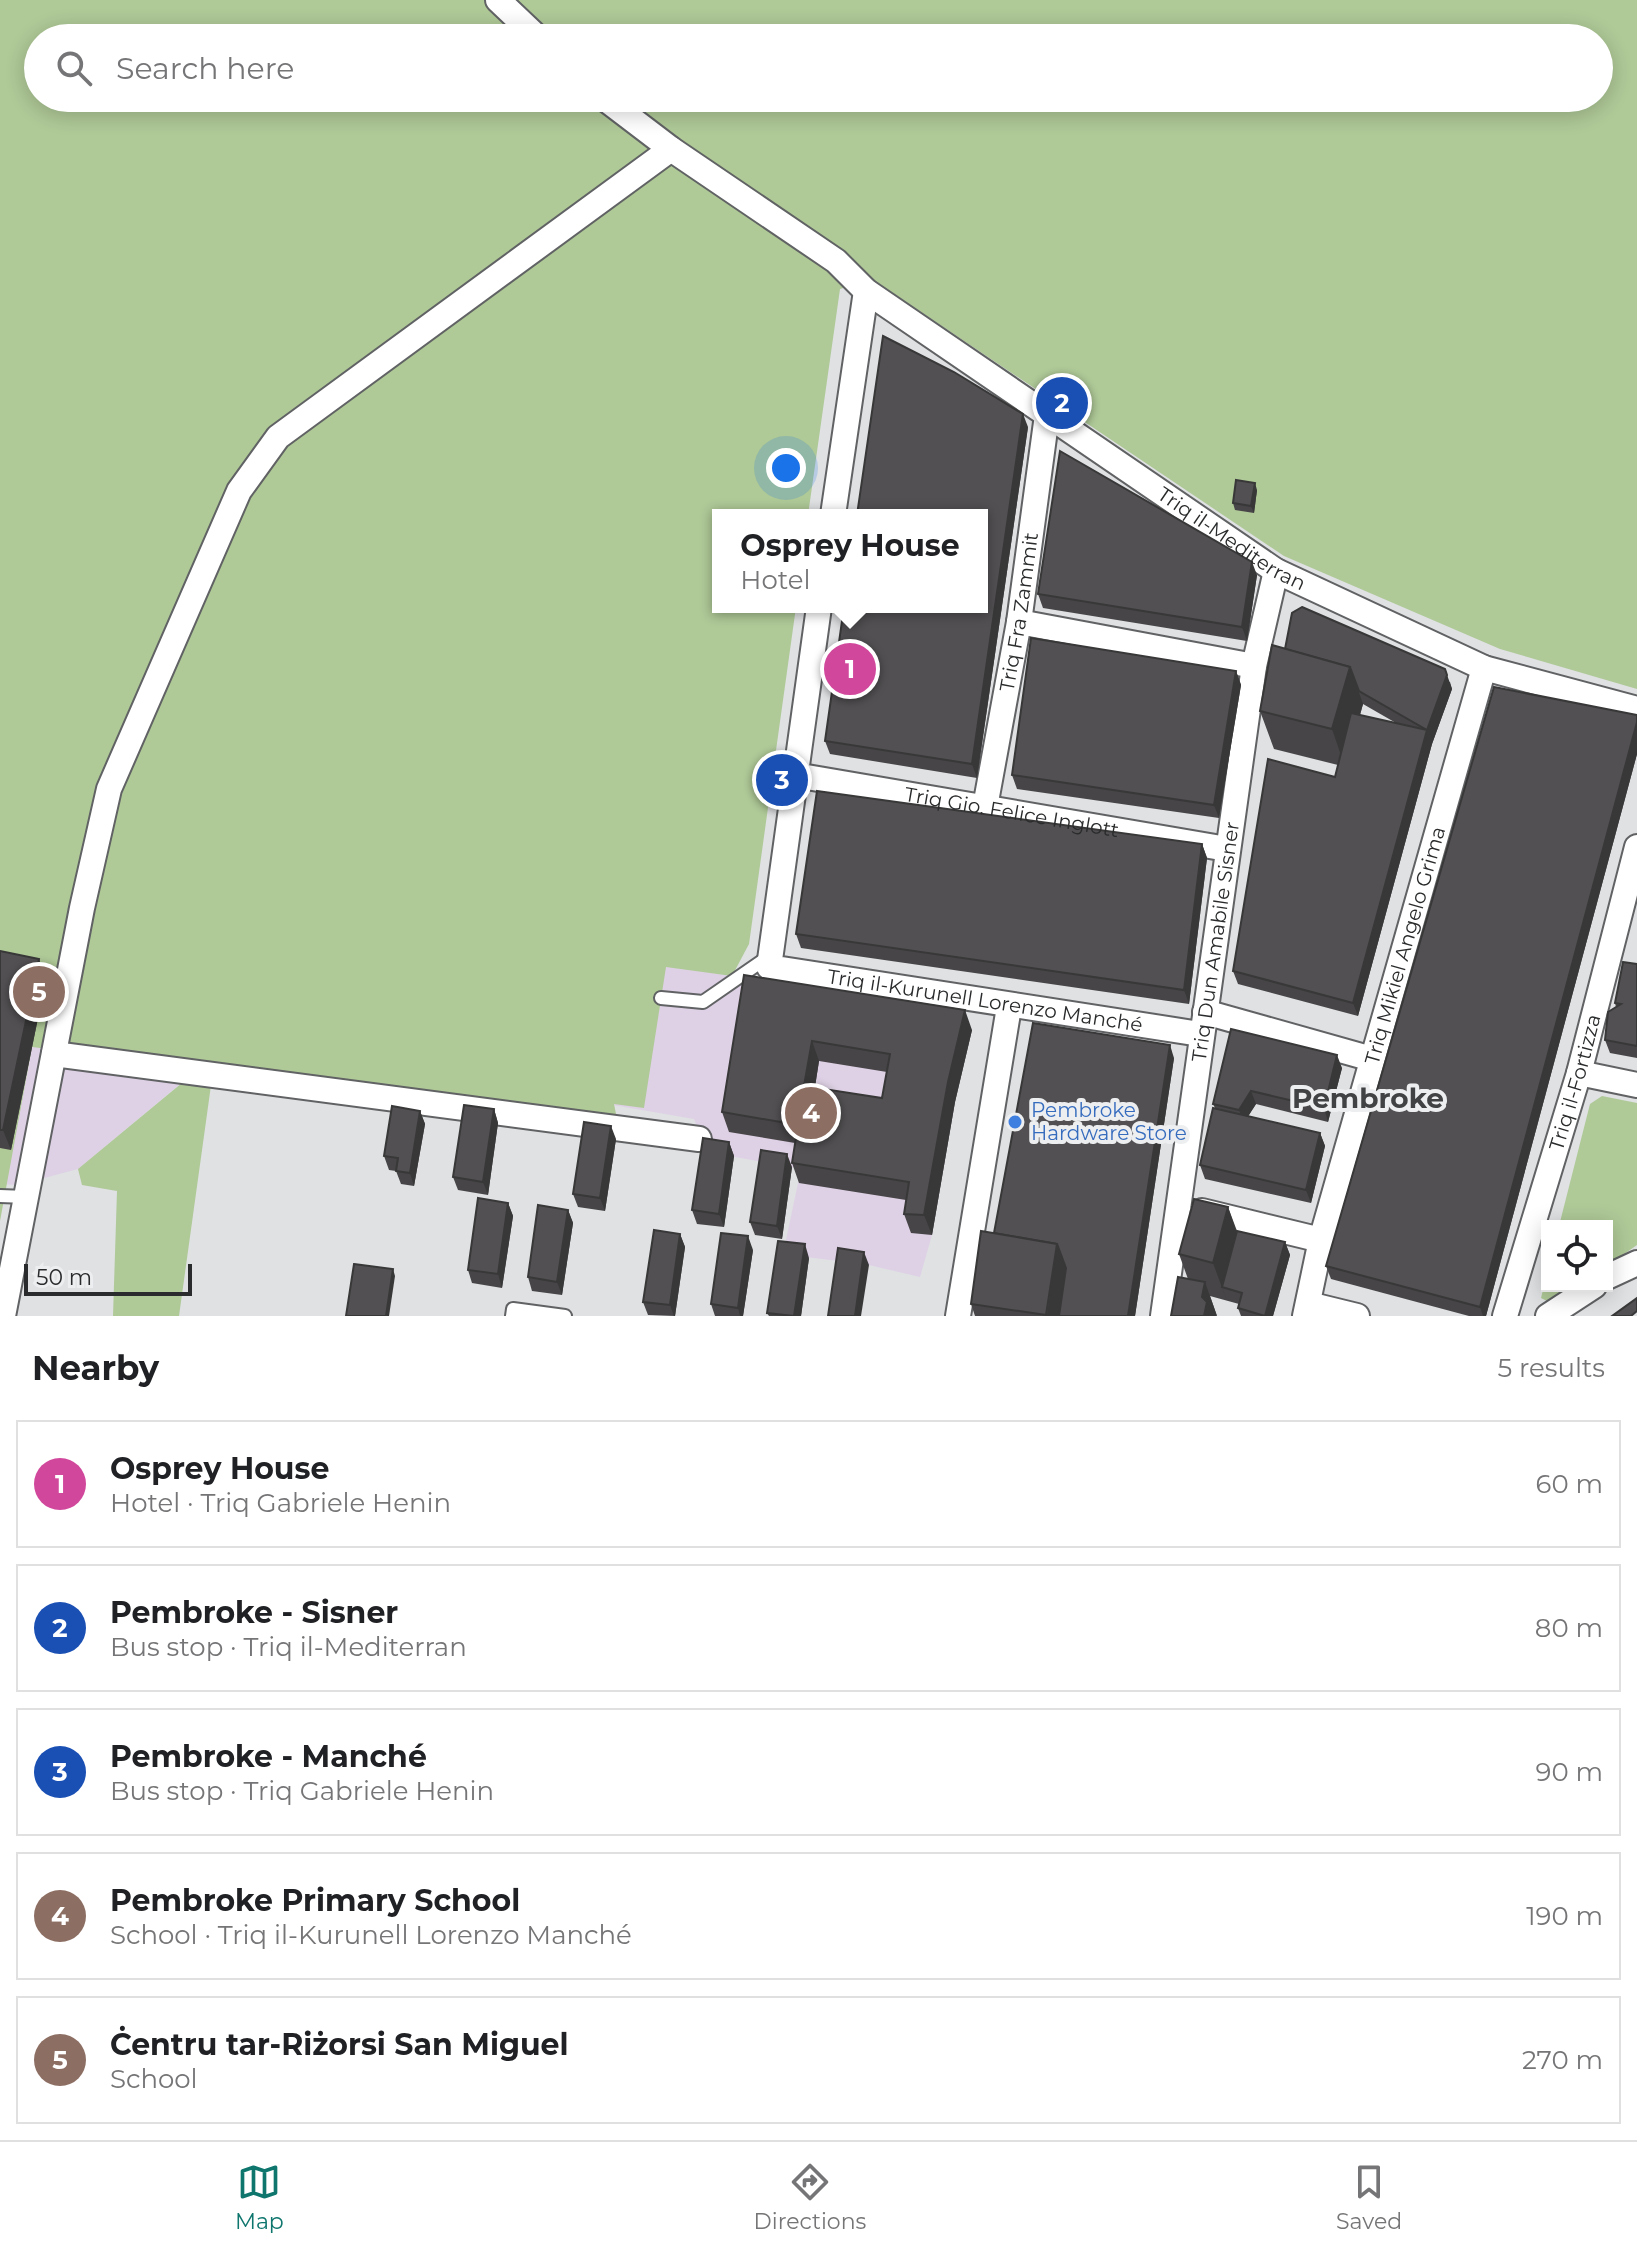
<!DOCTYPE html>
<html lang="en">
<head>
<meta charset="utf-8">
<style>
  :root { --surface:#fff; --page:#f6f6f6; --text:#202124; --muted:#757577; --line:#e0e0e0; --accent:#0f766e }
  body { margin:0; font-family:Montserrat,sans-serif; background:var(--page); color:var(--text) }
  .controls { position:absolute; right:24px; bottom:24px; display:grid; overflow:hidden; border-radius:0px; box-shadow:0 4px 20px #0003 }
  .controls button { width:72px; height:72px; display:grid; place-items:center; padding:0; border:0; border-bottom:2px solid var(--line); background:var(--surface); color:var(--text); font:40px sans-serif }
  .scale { position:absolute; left:24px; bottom:20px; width:168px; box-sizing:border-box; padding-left:8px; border:4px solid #2a2b2c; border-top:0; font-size:22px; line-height:28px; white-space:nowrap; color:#2a2b2c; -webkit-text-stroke:6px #eceef0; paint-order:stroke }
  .you { position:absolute; left:786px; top:468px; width:28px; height:28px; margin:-20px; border:6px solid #fff; border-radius:50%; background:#1a73e8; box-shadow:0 0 0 12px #1a73e833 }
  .badge { display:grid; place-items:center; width:52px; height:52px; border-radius:50%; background:var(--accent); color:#fff; font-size:26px; font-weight:700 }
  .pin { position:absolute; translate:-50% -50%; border:4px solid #fff; box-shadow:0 2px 8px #0006 }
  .popup { position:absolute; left:712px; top:509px; width:276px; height:104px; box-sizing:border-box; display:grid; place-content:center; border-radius:0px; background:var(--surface); filter:drop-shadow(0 2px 6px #0005); font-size:26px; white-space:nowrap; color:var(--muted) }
  .popup b { font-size:30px; color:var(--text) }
  .popup::after { content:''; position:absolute; left:50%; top:100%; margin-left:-16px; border:16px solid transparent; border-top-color:var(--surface) }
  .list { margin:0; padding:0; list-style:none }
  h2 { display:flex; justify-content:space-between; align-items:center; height:104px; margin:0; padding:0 32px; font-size:34px }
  h2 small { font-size:26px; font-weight:400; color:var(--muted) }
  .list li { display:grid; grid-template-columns:52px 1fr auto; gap:24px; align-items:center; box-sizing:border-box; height:128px; margin:0 16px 16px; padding:0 16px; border:2px solid var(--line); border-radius:0px }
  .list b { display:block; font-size:30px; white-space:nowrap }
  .list p { margin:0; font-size:26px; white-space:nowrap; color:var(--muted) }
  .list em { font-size:26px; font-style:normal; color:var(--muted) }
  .icon { flex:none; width:44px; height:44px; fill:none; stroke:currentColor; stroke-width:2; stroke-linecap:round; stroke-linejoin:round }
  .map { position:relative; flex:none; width:1637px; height:1316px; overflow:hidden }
  .search { position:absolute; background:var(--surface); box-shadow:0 4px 20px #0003; left:24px; right:24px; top:24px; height:88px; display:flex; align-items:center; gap:20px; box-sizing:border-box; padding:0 28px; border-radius:44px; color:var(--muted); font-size:30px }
  .sheet { height:824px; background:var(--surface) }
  nav { display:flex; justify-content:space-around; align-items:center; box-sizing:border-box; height:112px; border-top:2px solid var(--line); background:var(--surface); font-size:22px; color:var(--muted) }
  nav a { display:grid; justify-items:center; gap:4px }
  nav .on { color:var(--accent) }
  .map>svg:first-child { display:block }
</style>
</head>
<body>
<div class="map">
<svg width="1637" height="1316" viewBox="0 0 1637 1316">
  <rect width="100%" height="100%" fill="#dfe1e3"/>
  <g fill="#ded1e5">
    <polygon points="0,767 209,1060 78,1169 18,1185 0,1184"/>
    <polygon points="487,939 732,976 752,995 955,1102 932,1235 920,1277 869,1265 783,1254 801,1169 708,1152 694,1119 467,1080"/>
  </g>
  <g fill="#afc997" fill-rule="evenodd">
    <path d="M0,0H1637V689L1500,649L1284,556L872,279L840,289L808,515H718V607H796L749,944L732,976L666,967L644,1108L614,1104L616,1114L608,1119L32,1047L0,1221ZM38,38H1599V98H38Z"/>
    <polygon points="194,1073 212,1078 179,1316 113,1316 117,1191 82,1185 78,1169"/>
    <polygon points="1602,1096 1637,1103 1637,1245 1607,1266 1607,1226 1559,1226 1590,1104"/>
    <polygon points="1547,1273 1547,1286 1578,1286 1553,1304 1541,1298"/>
  </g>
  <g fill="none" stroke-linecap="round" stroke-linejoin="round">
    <defs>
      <g id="service">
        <polyline points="661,998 703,1002 768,957"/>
        <polyline points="0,1196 26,1197"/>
        <polyline points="512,1316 513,1309 565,1316"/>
      </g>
      <g id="minor">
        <polyline points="498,0 538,38"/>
        <path id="s1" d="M604,98L671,149L836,261L866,291L1276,571L1484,668L1637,709"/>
        <polyline points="833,515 866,291"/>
        <path id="s2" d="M819,607L769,967L1200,1034"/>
        <polyline points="1019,622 1254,666"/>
        <path id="s3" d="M795,775L1227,849"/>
        <path id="s4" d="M985,807L1019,622L1047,415"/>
        <polyline points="1205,1012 1372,1059"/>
        <polyline points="54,1054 699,1139"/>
        <polyline points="1579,1073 1637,1085"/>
        <polyline points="1202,1211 1321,1240"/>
        <polyline points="1607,1277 1637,1263"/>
        <polyline points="1308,1304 1357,1316"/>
        <polyline points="3,1316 82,908 109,789 239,491 278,437 671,149"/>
        <polyline points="958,1316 1009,1007"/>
        <path id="s5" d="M1163,1316L1254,666L1276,571"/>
        <path id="s6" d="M1305,1316L1321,1240L1484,668"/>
        <path id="s7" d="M1505,1316L1579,1073L1637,847"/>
        <polyline points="1548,1316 1594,1286"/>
      </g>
    </defs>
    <use href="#service" stroke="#606264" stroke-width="16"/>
    <use href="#minor" stroke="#606264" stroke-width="28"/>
    <use href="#service" stroke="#fff" stroke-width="12"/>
    <use href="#minor" stroke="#fff" stroke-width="24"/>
  </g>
  <g fill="#474547" fill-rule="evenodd">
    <polygon points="1028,427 977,778 830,754 825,741"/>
    <polygon points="1257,490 1254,513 1235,510 1233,503"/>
    <polygon points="1257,575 1247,641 1043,608 1038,594"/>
    <path d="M1285,649L1450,682L1452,689L1432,744L1358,1016L1238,984L1233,971L1335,777L1338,765L1274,749L1260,711ZM1363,704L1396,723L1360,715Z"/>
    <polygon points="1236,671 1241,685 1219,818 1017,789 1012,775"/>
    <polygon points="1637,715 1637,754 1486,1316 1469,1316 1331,1279 1326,1266"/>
    <polygon points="785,765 783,775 778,775 775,768"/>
    <polygon points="1202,844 1207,858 1189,1004 801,948 796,934"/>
    <polygon points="0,951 46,979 11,1150 0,1148"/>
    <polygon points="1637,964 1637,1058 1610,1053 1605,1040 1616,1007 1615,1003"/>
    <path d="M744,975L972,1030L955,1102L932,1235L911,1233L904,1214L906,1200L799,1183L792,1163L795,1143L729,1132L722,1112ZM819,1061L887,1072L882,1098L815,1087Z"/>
    <polygon points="1231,1029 1342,1068 1328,1122 1256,1104 1248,1116 1320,1133 1325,1146 1311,1203 1205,1179 1200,1165 1215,1108 1213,1104"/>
    <polygon points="1174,1058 1135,1316 975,1316 971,1304"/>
    <polygon points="494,1109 498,1123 488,1195 458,1190 453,1177"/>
    <polygon points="420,1111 425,1124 414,1186 401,1184 396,1171 389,1170 384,1156"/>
    <polygon points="616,1139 605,1211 578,1207 573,1194"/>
    <polygon points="729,1142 734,1156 724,1227 697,1224 692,1210"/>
    <polygon points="792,1167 782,1239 755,1235 750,1222"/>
    <polygon points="508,1203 513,1216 502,1288 472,1283 468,1270"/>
    <polygon points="1228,1207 1237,1231 1285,1242 1290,1255 1273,1316 1241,1316 1238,1308 1239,1304 1210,1296 1217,1316 1188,1279 1179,1254"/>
    <polygon points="568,1210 573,1223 562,1295 532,1291 528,1277"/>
    <polygon points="680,1234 685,1247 675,1316 648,1315 643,1302"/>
    <polygon points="753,1250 743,1316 715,1316 711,1304"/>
    <polygon points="809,1258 801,1316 769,1316 767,1313"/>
  </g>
  <g fill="#393839">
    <polygon points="1023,414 1028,427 977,778 972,764"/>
    <polygon points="1255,483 1257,490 1254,513 1251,506"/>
    <polygon points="1252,562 1257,575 1247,641 1242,627"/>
    <polygon points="1350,667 1363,704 1345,767 1332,729"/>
    <polygon points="1445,669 1452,689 1432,744 1358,1016 1353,1003 1427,730"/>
    <polygon points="1236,671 1241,685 1219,818 1214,805"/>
    <polygon points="1637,722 1637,754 1486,1316 1483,1316 1480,1307"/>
    <polygon points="782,759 785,765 783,775 781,769"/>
    <polygon points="1202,844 1207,858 1189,1004 1184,990"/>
    <polygon points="39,959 46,979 11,1150 3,1130"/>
    <polygon points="965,1010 972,1030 955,1102 932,1235 924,1215 948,1082"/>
    <polygon points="812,1041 819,1061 812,1105 804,1086"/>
    <polygon points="1170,1045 1174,1058 1135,1316 1128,1316"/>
    <polygon points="1337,1055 1342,1068 1328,1122 1324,1108"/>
    <polygon points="1251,1091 1256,1104 1244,1123 1239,1110"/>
    <polygon points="494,1109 498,1123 488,1195 483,1182"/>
    <polygon points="420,1111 425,1124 414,1186 410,1173"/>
    <polygon points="611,1126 616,1139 605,1211 600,1198"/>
    <polygon points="1320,1133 1325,1146 1311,1203 1306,1190"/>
    <polygon points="729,1142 734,1156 724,1227 719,1214"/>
    <polygon points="787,1154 792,1167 782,1239 777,1226"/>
    <polygon points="508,1203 513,1216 502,1288 498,1274"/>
    <polygon points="1228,1207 1241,1245 1222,1287 1227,1301 1213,1263"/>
    <polygon points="568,1210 573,1223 562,1295 557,1282"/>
    <polygon points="680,1234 685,1247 675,1316 674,1316 670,1305"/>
    <polygon points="748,1236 753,1250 743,1316 740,1316 738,1308"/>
    <polygon points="1285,1242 1290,1255 1273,1316 1265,1316"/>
    <polygon points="805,1244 809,1258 801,1316 794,1316"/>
    <polygon points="1057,1244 1071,1281 1065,1316 1047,1316"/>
    <polygon points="864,1252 869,1265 861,1316 855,1316"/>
    <polygon points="393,1269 395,1276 389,1316 386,1316"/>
    <polygon points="1205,1282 1217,1316 1204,1316 1202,1297"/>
  </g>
  <g fill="#525052" stroke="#393839" stroke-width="2" fill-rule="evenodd">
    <polygon points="883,336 954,372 1023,414 972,764 825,741 844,607 982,607 982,515 857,515"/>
    <polygon points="1060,451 1252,562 1242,627 1038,594"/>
    <polygon points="1236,480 1255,483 1251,506 1233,503"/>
    <polygon points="1302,607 1445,669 1447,675 1427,730 1359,691 1350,667 1285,649 1292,613"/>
    <polygon points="1031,638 1236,671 1214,805 1012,775"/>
    <polygon points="1272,645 1350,667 1332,729 1260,711"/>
    <polygon points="1494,687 1637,715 1637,722 1480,1307 1326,1266"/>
    <polygon points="1351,713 1427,730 1353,1003 1233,971 1268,759 1335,777"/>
    <polygon points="777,758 782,759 781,769 775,768"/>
    <polygon points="817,791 1202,844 1184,990 796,934"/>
    <polygon points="0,951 39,959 3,1130 0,1130"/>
    <polygon points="1623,962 1637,964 1637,1046 1605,1040 1608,1012 1621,1004 1615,1003"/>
    <path d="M744,975L965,1010L948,1082L924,1215L904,1214L909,1182L792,1163L798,1125L722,1112ZM812,1041L890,1054L882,1098L804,1086Z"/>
    <polygon points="1033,1023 1170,1045 1128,1316 1059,1316 1066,1268 1057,1244 994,1233"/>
    <polygon points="1231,1029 1337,1055 1324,1108 1251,1091 1239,1110 1213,1104"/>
    <polygon points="464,1105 494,1109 483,1182 453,1177"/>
    <polygon points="392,1106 420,1111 410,1173 396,1171 398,1158 384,1156"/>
    <polygon points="1213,1108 1320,1133 1306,1190 1200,1165"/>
    <polygon points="584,1122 611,1126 600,1198 573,1194"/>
    <polygon points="703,1138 729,1142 719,1214 692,1210"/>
    <polygon points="761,1150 787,1154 777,1226 750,1222"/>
    <polygon points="478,1198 508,1203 498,1274 468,1270"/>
    <polygon points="1194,1199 1228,1207 1213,1263 1179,1254"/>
    <polygon points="538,1205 568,1210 557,1282 528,1277"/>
    <polygon points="654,1230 680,1234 670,1305 643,1302"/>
    <polygon points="981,1231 1057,1244 1046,1315 971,1304"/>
    <polygon points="1237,1231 1285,1242 1265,1316 1238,1308 1242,1293 1222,1287"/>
    <polygon points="721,1233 748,1236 738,1308 711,1304"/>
    <polygon points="778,1241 805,1244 794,1316 767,1313"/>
    <polygon points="838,1248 864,1252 855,1316 828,1316"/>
    <polygon points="354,1264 393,1269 386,1316 346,1316"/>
    <polygon points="1178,1277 1205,1282 1202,1297 1207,1302 1204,1316 1171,1316"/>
    <polygon points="1637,1298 1637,1311 1631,1316 1612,1316"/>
  </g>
  <circle fill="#3f7fe0" stroke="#eceef0" stroke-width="3" cx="1015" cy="1122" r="8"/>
  <g text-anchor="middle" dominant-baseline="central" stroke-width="8" stroke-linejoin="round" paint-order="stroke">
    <g font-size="20" fill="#2a2b2c" stroke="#eceef0">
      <text stroke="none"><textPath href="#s1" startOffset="768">Triq il-Mediterran</textPath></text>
      <text stroke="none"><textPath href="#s4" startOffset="198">Triq Fra Zammit</textPath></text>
      <text stroke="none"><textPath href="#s3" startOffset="220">Triq Gio. Felice Inglott</textPath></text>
      <text stroke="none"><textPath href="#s5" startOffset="378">Triq Dun Amabile Sisner</textPath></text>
      <text stroke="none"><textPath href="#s6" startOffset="384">Triq Mikiel Angelo Grima</textPath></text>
      <text stroke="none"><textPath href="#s2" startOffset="582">Triq il-Kurunell Lorenzo Manché</textPath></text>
      <text stroke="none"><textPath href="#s7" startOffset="244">Triq il-Fortizza</textPath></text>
    </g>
    <g font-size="20" fill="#366cbe" stroke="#eceef0" text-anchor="start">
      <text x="1031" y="1110">Pembroke<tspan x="1031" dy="23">Hardware Store</tspan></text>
    </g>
    <g font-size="28" font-weight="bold" fill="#404244" stroke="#eceef0">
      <text x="1368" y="1098">Pembroke</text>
    </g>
  </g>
</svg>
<div class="controls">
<button><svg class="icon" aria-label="locate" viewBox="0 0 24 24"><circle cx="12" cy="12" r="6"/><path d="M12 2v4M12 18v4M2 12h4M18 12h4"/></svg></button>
</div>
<div class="scale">50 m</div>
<div class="you"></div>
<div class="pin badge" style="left:850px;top:669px;background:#d1479c">1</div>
<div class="popup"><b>Osprey House</b>Hotel</div>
<div class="pin badge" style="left:1062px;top:403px;background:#1a4fb4">2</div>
<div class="pin badge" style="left:782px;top:780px;background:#1a4fb4">3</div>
<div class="pin badge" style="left:811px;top:1113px;background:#8d6e63">4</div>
<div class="pin badge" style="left:39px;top:992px;background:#8d6e63">5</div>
<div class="search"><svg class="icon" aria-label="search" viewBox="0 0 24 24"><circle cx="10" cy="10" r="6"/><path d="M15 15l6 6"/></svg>Search here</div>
</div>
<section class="sheet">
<h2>Nearby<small>5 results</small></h2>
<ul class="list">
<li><span class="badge" style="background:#d1479c">1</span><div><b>Osprey House</b><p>Hotel · Triq Gabriele Henin</p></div><em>60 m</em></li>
<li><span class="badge" style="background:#1a4fb4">2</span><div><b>Pembroke - Sisner</b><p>Bus stop · Triq il-Mediterran</p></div><em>80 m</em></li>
<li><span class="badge" style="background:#1a4fb4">3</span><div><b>Pembroke - Manché</b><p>Bus stop · Triq Gabriele Henin</p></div><em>90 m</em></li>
<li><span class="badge" style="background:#8d6e63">4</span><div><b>Pembroke Primary School</b><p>School · Triq il-Kurunell Lorenzo Manché</p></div><em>190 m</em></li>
<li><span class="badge" style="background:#8d6e63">5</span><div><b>Ċentru tar-Riżorsi San Miguel</b><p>School</p></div><em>270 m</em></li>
</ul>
</section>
<nav>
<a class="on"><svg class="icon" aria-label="map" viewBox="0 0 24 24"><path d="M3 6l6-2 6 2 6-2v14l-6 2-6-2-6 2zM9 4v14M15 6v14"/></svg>Map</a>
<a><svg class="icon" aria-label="directions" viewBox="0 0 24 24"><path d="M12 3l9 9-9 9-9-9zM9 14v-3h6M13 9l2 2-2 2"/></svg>Directions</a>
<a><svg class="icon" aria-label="saved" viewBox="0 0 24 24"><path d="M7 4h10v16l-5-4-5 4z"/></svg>Saved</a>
</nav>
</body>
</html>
